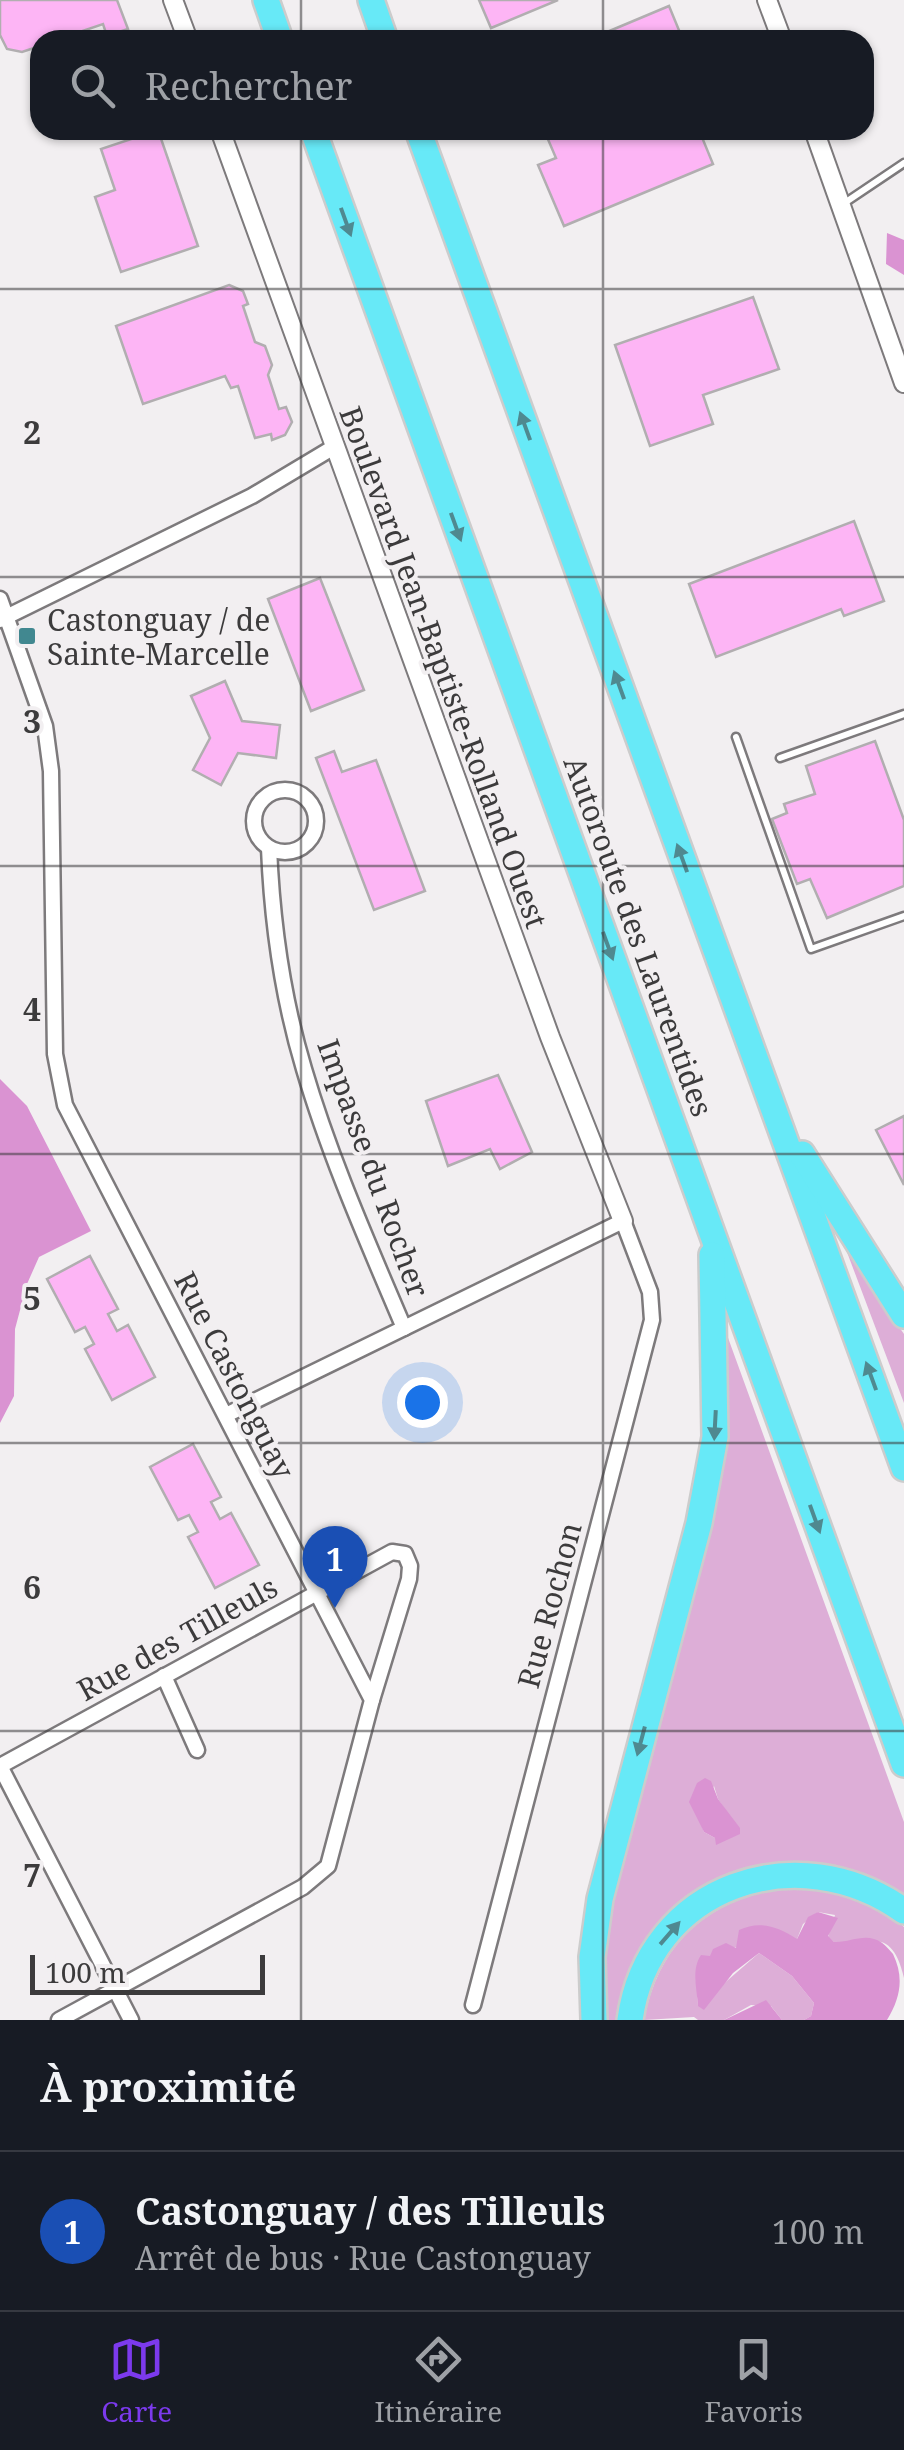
<!DOCTYPE html>
<html lang="fr">
<head>
<meta charset="utf-8">
<style>
  :root { --surface:#171b24; --page:#20242c; --text:#f1f3f6; --muted:#9ea1a6; --line:#363941; --accent:#7c3aed }
  body { margin:0; font-family:"Noto Serif",serif; background:var(--page); color:var(--text) }
  .scale { position:absolute; left:30px; bottom:25px; width:235px; box-sizing:border-box; padding-left:10px; border:5px solid #3c3b3c; border-top:0; font-size:28px; line-height:35px; white-space:nowrap; color:#3c3b3c; -webkit-text-stroke:8px #f2eff1; paint-order:stroke }
  .you { position:absolute; left:422px; top:1402px; width:35px; height:35px; margin:-25px; border:8px solid #fff; border-radius:50%; background:#1a73e8; box-shadow:0 0 0 15px #1a73e833 }
  .badge { display:grid; place-items:center; width:65px; height:65px; border-radius:50%; background:var(--accent); color:#fff; font-size:32px; font-weight:700 }
  .pin { position:absolute; translate:-50% -82px; filter:drop-shadow(0 2px 5px #0008) }
  .pin::after { content:''; position:absolute; top:52px; width:35px; height:30px; background:inherit; clip-path:polygon(0 0,100% 0,50% 100%) }
  .list { margin:0; padding:0; list-style:none }
  h2 { display:flex; justify-content:space-between; align-items:center; height:130px; margin:0; padding:0 40px; font-size:42px }
  h2 small { font-size:32px; font-weight:400; color:var(--muted) }
  .list li { display:grid; grid-template-columns:65px 1fr auto; gap:30px; align-items:center; box-sizing:border-box; height:160px; padding:0 40px; border-top:2px solid var(--line) }
  .list b { display:block; font-size:38px; white-space:nowrap }
  .list p { margin:0; font-size:32px; white-space:nowrap; color:var(--muted) }
  .list em { font-size:32px; font-style:normal; color:var(--muted) }
  .icon { flex:none; width:55px; height:55px; fill:none; stroke:currentColor; stroke-width:2; stroke-linecap:round; stroke-linejoin:round }
  .map { position:relative; flex:none; width:904px; height:2020px; overflow:hidden }
  .search { position:absolute; background:var(--surface); box-shadow:0 2px 8px #0004; left:30px; right:30px; top:30px; height:110px; display:flex; align-items:center; gap:25px; box-sizing:border-box; padding:0 35px; border-radius:30px; color:var(--muted); font-size:38px }
  .sheet { height:290px; background:var(--surface) }
  nav { display:flex; justify-content:space-around; align-items:center; box-sizing:border-box; height:140px; border-top:2px solid var(--line); background:var(--surface); font-size:28px; color:var(--muted) }
  nav a { display:grid; justify-items:center; gap:5px }
  nav .on { color:var(--accent) }
  .map>svg:first-child { display:block }
</style>
</head>
<body>
<div class="map">
<svg width="904" height="2020" viewBox="0 0 904 2020">
  <rect width="100%" height="100%" fill="#f2eff1"/>
  <g fill="#ddaed7" fill-rule="evenodd">
    <polygon points="839,1231 861,1273 904,1334 904,1403"/>
    <path d="M723,1324L904,1822V1896C781,1819 646,1877 619,2020H606L604,1983L612,1893L727,1429ZM714,1786L718,1799L733,1821L715,1838L704,1832L699,1818Z"/>
    <path d="M808,1886C842,1892 879,1900 904,1927V1978C892,1927 871,1943 835,1943L828,1937L835,1915L818,1912L803,1924L797,1939L732,1948L697,1993L698,2006L759,1953L792,1976L814,2003L811,2016L804,2020H782L771,2006L751,2005L724,2020H698L694,2017L644,2020C660,1933 722,1890 808,1886Z"/>
  </g>
  <g fill="#da93d2">
    <polygon points="887,233 904,240 904,275 886,264"/>
    <polygon points="0,1079 27,1106 91,1231 39,1257 27,1284 15,1329 14,1396 0,1423"/>
    <polygon points="705,1778 711,1781 718,1799 740,1828 740,1834 716,1845 715,1838 704,1832 689,1802 697,1783"/>
    <path d="M818,1912L838,1918L828,1936L834,1942C847,1943 861,1935 874,1939C882,1941 888,1948 893,1954C904,1977 901,1997 887,2020H804L811,2016L814,2003L792,1976L759,1953L733,1973L704,2010L698,2006C697,1989 691,1970 701,1955L710,1956L713,1949L726,1943L736,1948L739,1930C760,1920 778,1927 797,1939L808,1917Z"/>
    <polygon points="766,2000 782,2020 724,2020"/>
  </g>
  <g fill="#fdb5f5" stroke="#b1aeb0" stroke-width="2.5">
    <polygon points="0,0 117,0 128,29 107,36 103,24 56,40 40,40 40,46 22,52 7,49 0,35"/>
    <polygon points="479,0 558,0 491,28"/>
    <polygon points="669,6 683,40 588,40"/>
    <polygon points="158,130 198,246 121,272 95,197 115,190 101,149"/>
    <polygon points="544,130 699,130 713,164 564,226 538,165 556,158"/>
    <polygon points="229,285 243,291 248,304 243,306 255,342 265,346 272,365 268,375 279,409 286,407 292,422 285,435 272,440 271,434 255,438 238,386 231,388 225,376 143,404 116,326"/>
    <polygon points="753,297 779,369 703,395 713,424 650,446 615,345"/>
    <polygon points="854,521 884,601 844,616 841,609 716,657 689,584"/>
    <polygon points="320,578 364,690 311,711 268,599"/>
    <polygon points="225,681 242,721 280,725 276,758 238,753 221,785 193,770 210,738 191,696"/>
    <polygon points="875,741 904,820 904,886 827,918 810,879 797,884 772,819 787,813 784,804 815,794 806,766"/>
    <polygon points="334,751 342,772 376,760 425,891 374,910 316,758"/>
    <polygon points="498,1075 532,1152 500,1169 490,1149 448,1166 426,1101"/>
    <polygon points="904,1116 904,1185 876,1130"/>
    <polygon points="90,1256 118,1309 108,1314 117,1331 128,1325 155,1377 112,1400 85,1349 94,1344 85,1327 75,1332 47,1279"/>
    <polygon points="193,1444 221,1497 211,1502 220,1519 231,1513 259,1565 215,1588 188,1537 198,1532 189,1515 178,1520 150,1467"/>
  </g>
  <g fill="none" stroke-linecap="round" stroke-linejoin="round">
    <defs>
      <g id="service">
        <polyline points="843,204 904,163"/>
        <polyline points="736,737 811,949 904,916"/>
        <polyline points="780,758 904,714"/>
      </g>
      <g id="minor">
        <polyline points="0,599 45,726 51,771 55,1054 65,1105 372,1700 328,1866 303,1887 59,2020"/>
        <polyline points="0,620 252,496 334,447"/>
        <circle cx="285" cy="821" r="31"/>
        <path d="M269,848C272,921 283,999 304,1069C330,1158 368,1243 404,1328"/>
        <polyline points="226,1415 623,1221 650,1292 652,1320 473,2005"/>
        <polyline points="164,1676 197,1750"/>
        <polyline points="131,2020 0,1766 392,1552 405,1554 410,1566 409,1579 372,1700"/>
      </g>
      <g id="tertiary">
        <polyline points="173,0 188,40"/>
        <polyline points="767,0 782,40"/>
        <polyline points="220,130 550,1037 623,1221"/>
        <polyline points="814,130 904,383"/>
      </g>
      <g id="motorway">
        <polyline points="266,0 280,40"/>
        <polyline points="371,0 385,40"/>
        <polyline points="313,130 904,1764"/>
        <polyline points="418,130 904,1468"/>
        <polyline points="802,1154 904,1315"/>
        <polyline points="594,2020 592,1957 600,1899 699,1523 715,1437 712,1255"/>
        <path d="M630,2020C648,1885 798,1835 904,1911"/>
      </g>
    </defs>
    <use href="#service" stroke="#7d7a7c" stroke-width="11"/>
    <use href="#minor" stroke="#7d7a7c" stroke-width="19"/>
    <use href="#tertiary" stroke="#7d7a7c" stroke-width="22"/>
    <use href="#motorway" stroke="#ccc" stroke-width="30"/>
    <use href="#service" stroke="#fff" stroke-width="6"/>
    <use href="#minor" stroke="#fff" stroke-width="14"/>
    <use href="#tertiary" stroke="#fff" stroke-width="18"/>
    <use href="#motorway" stroke="#67e9f7" stroke-width="25"/>
  </g>
  <defs><path id="oneway-solid" d="M-6-.8H1V-3.2L6.5 0L1 3.2V.8H-6Z" transform="scale(2.5)"/></defs>
  <g fill="#4f8990">
    <use href="#oneway-solid" transform="translate(346 222) rotate(70)"/>
    <use href="#oneway-solid" transform="translate(525 426) rotate(-110)"/>
    <use href="#oneway-solid" transform="translate(456 527) rotate(70)"/>
    <use href="#oneway-solid" transform="translate(619 685) rotate(-110)"/>
    <use href="#oneway-solid" transform="translate(682 858) rotate(-110)"/>
    <use href="#oneway-solid" transform="translate(608 946) rotate(70)"/>
    <use href="#oneway-solid" transform="translate(871 1376) rotate(-110)"/>
    <use href="#oneway-solid" transform="translate(715 1425) rotate(93)"/>
    <use href="#oneway-solid" transform="translate(815 1519) rotate(70)"/>
    <use href="#oneway-solid" transform="translate(641 1741) rotate(105)"/>
    <use href="#oneway-solid" transform="translate(670 1933) rotate(-49)"/>
  </g>
  <path fill="none" stroke="#3c3b3c" stroke-width="2.5" stroke-opacity="0.55" d="M301,0V40M603,0V40M301,130V2020M603,130V2020M0,289H904M0,577H904M0,866H904M0,1154H904M0,1443H904M0,1731H904"/>
  <rect fill="#418890" stroke="#f2eff1" stroke-width="4" x="17" y="626" width="20" height="20" rx="5"/>
  <g text-anchor="middle" dominant-baseline="central" stroke-width="8" stroke-linejoin="round" paint-order="stroke">
    <g font-size="30" fill="#3c3b3c" stroke="#f2eff1" text-anchor="start">
      <text x="47" y="619">Castonguay / de<tspan x="47" dy="34">Sainte-Marcelle</tspan></text>
    </g>
    <g font-size="30" fill="#3c3b3c" stroke="#f2eff1">
      <text transform="translate(444 667) rotate(70)">Boulevard Jean-Baptiste-Rolland Ouest</text>
      <text transform="translate(639 936) rotate(70)">Autoroute des Laurentides</text>
      <text transform="translate(374 1168) rotate(70)">Impasse du Rocher</text>
      <text transform="translate(235 1375) rotate(63)">Rue Castonguay</text>
      <text transform="translate(549 1605) rotate(-75)">Rue Rochon</text>
      <text transform="translate(177 1638) rotate(-29)">Rue des Tilleuls</text>
    </g>
  </g>
  <g font-size="32" text-anchor="middle" font-weight="bold" fill="#3c3b3c" stroke="#f2eff1" stroke-width="8" stroke-linejoin="round" paint-order="stroke">
    <text x="32" y="444">2</text>
    <text x="32" y="733">3</text>
    <text x="32" y="1021">4</text>
    <text x="32" y="1310">5</text>
    <text x="32" y="1599">6</text>
    <text x="32" y="1887">7</text>
  </g>
</svg>
<div class="scale">100 m</div>
<div class="you"></div>
<div class="pin badge" style="left:335px;top:1608px;background:#1a4fb4">1</div>
<div class="search"><svg class="icon" aria-label="search" viewBox="0 0 24 24"><circle cx="10" cy="10" r="6"/><path d="M15 15l6 6"/></svg>Rechercher</div>
</div>
<section class="sheet">
<h2>À proximité<small></small></h2>
<ul class="list">
<li><span class="badge" style="background:#1a4fb4">1</span><div><b>Castonguay / des Tilleuls</b><p>Arrêt de bus · Rue Castonguay</p></div><em>100 m</em></li>
</ul>
</section>
<nav>
<a class="on"><svg class="icon" aria-label="map" viewBox="0 0 24 24"><path d="M3 6l6-2 6 2 6-2v14l-6 2-6-2-6 2zM9 4v14M15 6v14"/></svg>Carte</a>
<a><svg class="icon" aria-label="directions" viewBox="0 0 24 24"><path d="M12 3l9 9-9 9-9-9zM9 14v-3h6M13 9l2 2-2 2"/></svg>Itinéraire</a>
<a><svg class="icon" aria-label="saved" viewBox="0 0 24 24"><path d="M7 4h10v16l-5-4-5 4z"/></svg>Favoris</a>
</nav>
</body>
</html>
